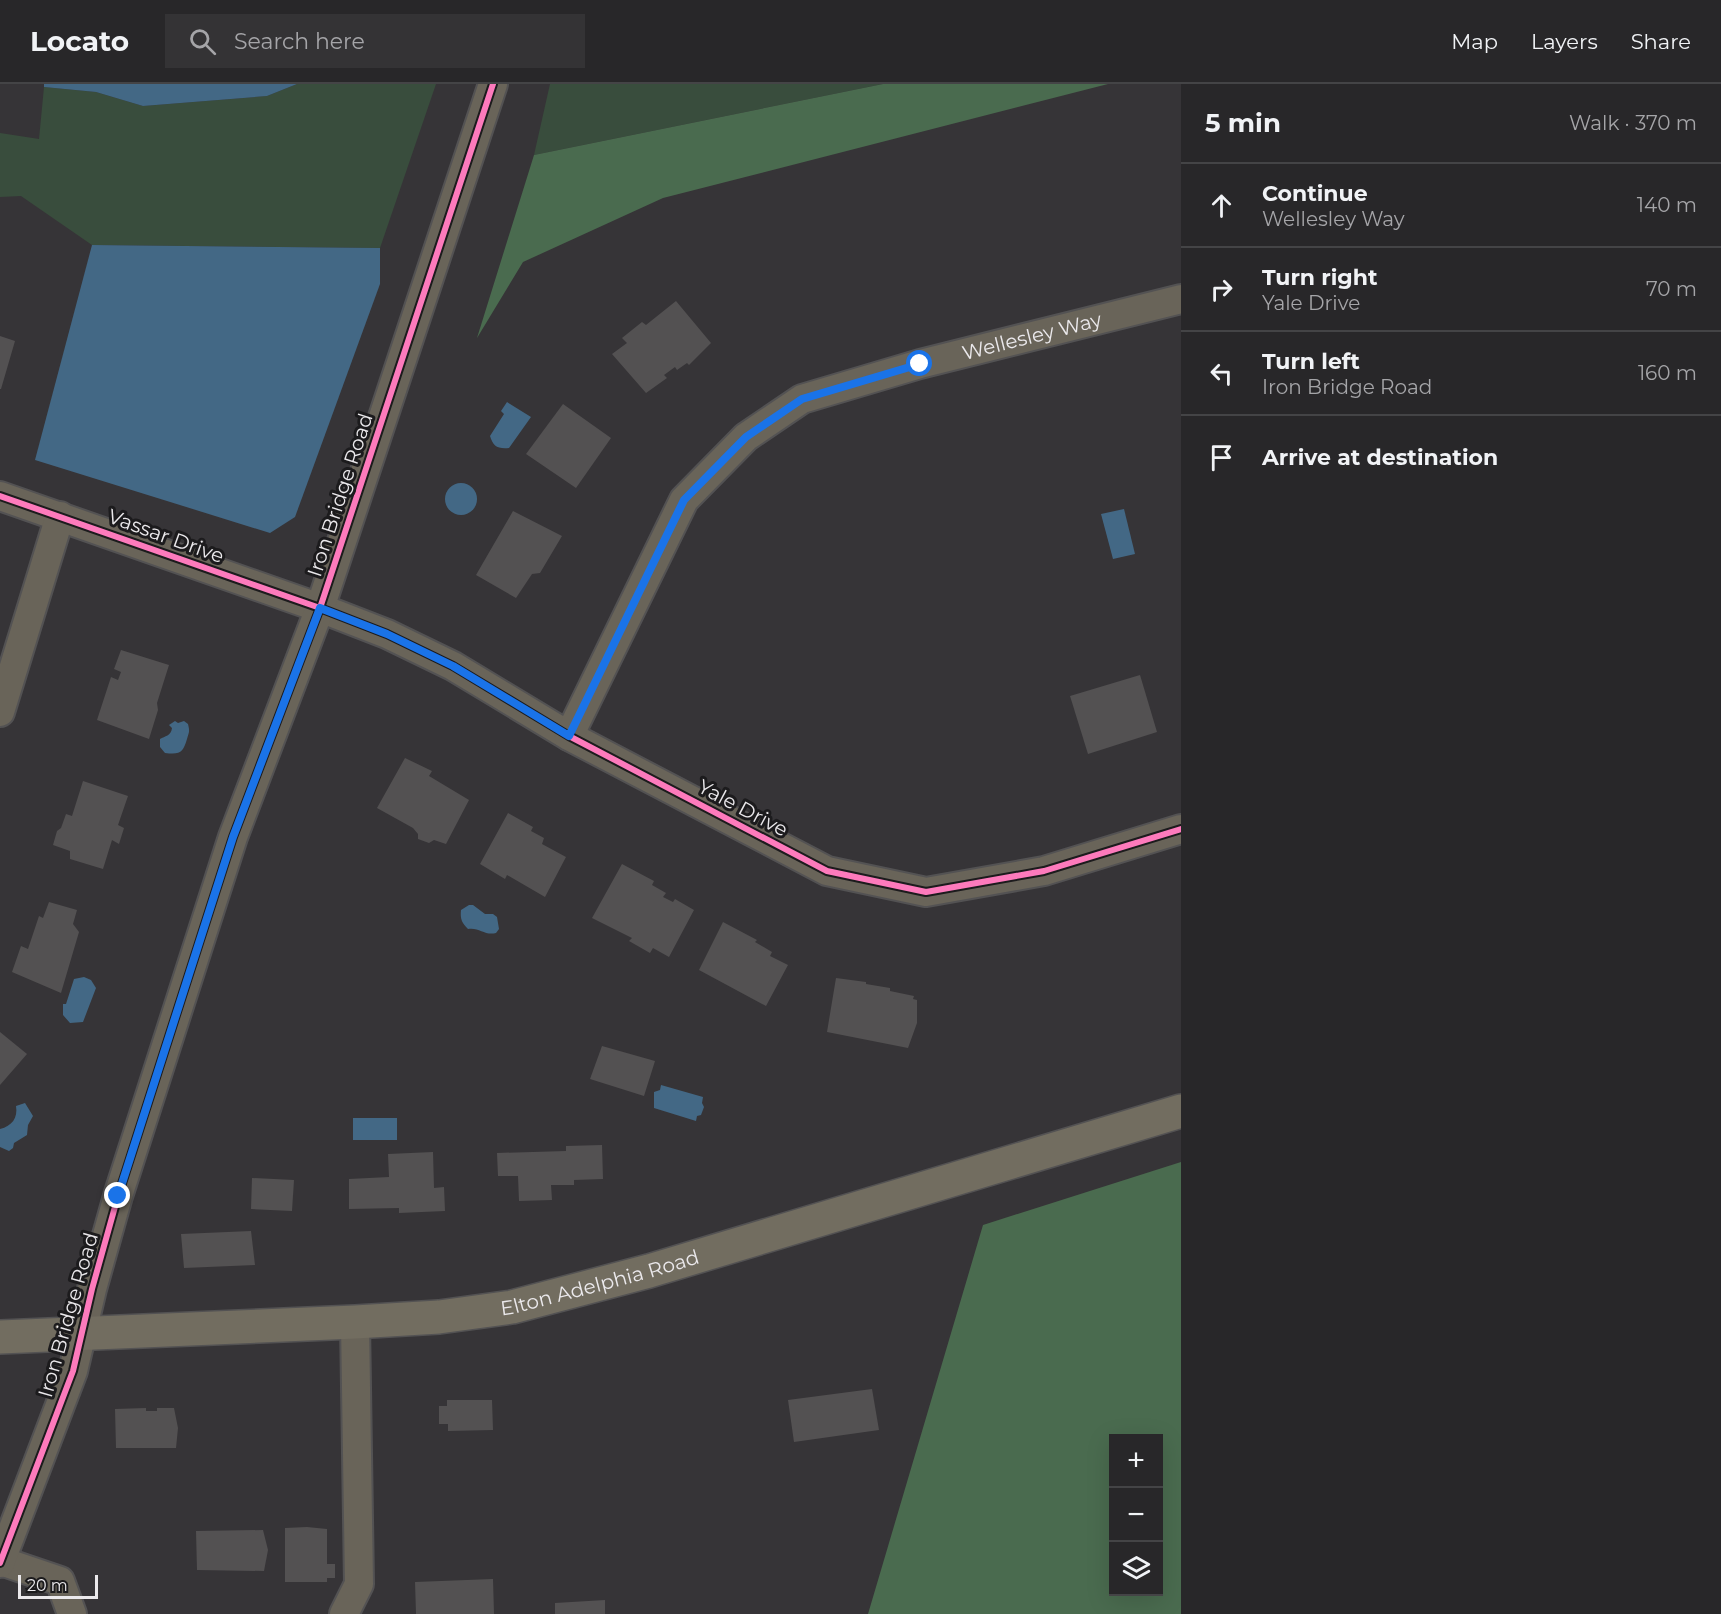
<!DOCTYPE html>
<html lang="en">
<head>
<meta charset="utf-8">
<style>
  :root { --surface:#282729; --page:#343335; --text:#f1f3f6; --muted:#a5a5a8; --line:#444446 }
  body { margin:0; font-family:Montserrat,sans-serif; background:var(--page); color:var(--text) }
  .controls { position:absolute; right:18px; bottom:18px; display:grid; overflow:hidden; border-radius:0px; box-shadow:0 6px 24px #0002 }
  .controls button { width:54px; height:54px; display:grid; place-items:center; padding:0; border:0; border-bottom:2px solid var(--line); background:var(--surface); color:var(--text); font:30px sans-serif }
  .scale { position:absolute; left:18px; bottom:15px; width:80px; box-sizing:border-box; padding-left:6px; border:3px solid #ebe9ec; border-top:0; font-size:16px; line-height:21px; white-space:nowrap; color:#ebe9ec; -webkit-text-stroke:4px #1c1b1d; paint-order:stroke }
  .stop { position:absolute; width:18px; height:18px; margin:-14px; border:4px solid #1a73e8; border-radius:50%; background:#fff }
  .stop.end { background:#1a73e8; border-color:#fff; box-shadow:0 2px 6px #0008 }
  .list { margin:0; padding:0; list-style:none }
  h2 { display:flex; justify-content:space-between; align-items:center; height:78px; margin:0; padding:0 24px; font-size:26px }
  h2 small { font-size:20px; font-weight:400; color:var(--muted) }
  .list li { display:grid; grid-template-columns:39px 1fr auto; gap:18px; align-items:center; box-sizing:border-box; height:84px; padding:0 24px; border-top:2px solid var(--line) }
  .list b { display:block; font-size:22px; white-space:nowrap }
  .list p { margin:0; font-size:20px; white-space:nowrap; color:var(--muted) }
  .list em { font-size:20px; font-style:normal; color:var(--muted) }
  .icon { flex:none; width:33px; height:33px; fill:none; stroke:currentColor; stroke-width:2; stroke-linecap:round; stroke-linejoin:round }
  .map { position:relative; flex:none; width:1181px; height:1530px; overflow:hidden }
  header { display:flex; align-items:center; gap:36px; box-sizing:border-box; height:84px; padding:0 30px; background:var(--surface); border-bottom:2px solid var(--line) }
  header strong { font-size:28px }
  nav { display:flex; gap:33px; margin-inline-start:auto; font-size:21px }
  .search { width:420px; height:54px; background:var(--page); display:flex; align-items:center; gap:15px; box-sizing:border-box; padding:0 21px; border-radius:0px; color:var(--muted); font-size:22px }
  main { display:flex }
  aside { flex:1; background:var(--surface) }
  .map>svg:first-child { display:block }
</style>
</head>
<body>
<header>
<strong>Locato</strong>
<div class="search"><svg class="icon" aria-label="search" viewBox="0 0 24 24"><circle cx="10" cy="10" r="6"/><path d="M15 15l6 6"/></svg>Search here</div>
<nav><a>Map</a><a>Layers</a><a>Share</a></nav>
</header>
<main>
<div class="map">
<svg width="1181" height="1530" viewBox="0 0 1181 1530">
  <rect width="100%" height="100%" fill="#363437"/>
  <g fill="#394d3d">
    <polygon points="297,0 436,0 380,164 92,161 21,112 0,113 0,49 39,55 44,3 96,8 143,22 267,12"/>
    <polygon points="550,0 883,0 534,71"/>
  </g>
  <g fill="#4a6b4f" fill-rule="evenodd">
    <polygon points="883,0 1108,0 663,114 523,178 477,254 534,71"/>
    <path d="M1181,1078V1530H868L983,1141ZM1158,1354V1508H1114V1354Z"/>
  </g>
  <g fill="#436885">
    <polygon points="44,0 297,0 267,12 143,22 96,8 44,3"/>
    <polygon points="92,161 380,164 380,200 295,433 270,449 35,376"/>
    <path d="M507,318L531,333L509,364C497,365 493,362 490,352L504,330L501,327Z"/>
    <circle cx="461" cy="415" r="16"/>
    <polygon points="1124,425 1135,470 1113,475 1101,430"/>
    <path d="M175,637L178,639L184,637L188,640C190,648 189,648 187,655C183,668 181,671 165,669L160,663V655C165,652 171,652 172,644L169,641Z"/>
    <path d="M469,821H473L485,830H493L497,833L499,845L496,849C485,852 479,843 468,845C462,839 460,835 461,826Z"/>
    <polygon points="84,893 91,896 96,904 83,938 70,939 63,931 63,920 66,920 74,895"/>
    <polygon points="661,1001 703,1013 702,1019 704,1023 701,1031 697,1032 696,1037 654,1024 654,1008 660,1006"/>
    <path d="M25,1019L33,1032L28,1041L27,1051L14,1059L13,1064L9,1067L0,1063V1045C12,1042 18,1034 16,1022Z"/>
    <rect x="353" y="1034" width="44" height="22"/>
  </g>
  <g fill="#535152">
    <polygon points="676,217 711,259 689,281 687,279 677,286 675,283 664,291 667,294 646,309 612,270 627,259 622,254 642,238 646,241"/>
    <polygon points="0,252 15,257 1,305 0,305"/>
    <polygon points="563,320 611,354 576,404 526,370"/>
    <polygon points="513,427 562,452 540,489 532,490 516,514 476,491"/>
    <polygon points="121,566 169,581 157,619 158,626 149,655 97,636 111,593 118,596 121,588 114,585"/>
    <polygon points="1140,591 1157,648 1088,670 1070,612"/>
    <polygon points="405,674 432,687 429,692 469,716 446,760 434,756 429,759 418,755 418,750 413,744 377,724"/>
    <polygon points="83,697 128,712 118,741 124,744 119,760 112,756 103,785 70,775 70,767 53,761 57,747 61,744 66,730 72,732"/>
    <polygon points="508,729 533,743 531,747 544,754 542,760 566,773 545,813 507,791 505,795 480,780"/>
    <polygon points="622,780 654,797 652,801 666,809 663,813 673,818 675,815 694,826 669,873 653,864 650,869 629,857 632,854 592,834"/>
    <polygon points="49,818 77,826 73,840 79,848 61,909 12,888 21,862 28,865 39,832 43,834"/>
    <polygon points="723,838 757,856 755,858 772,868 770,872 788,881 766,922 699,886"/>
    <polygon points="836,894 866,898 866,900 890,904 890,907 914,912 913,915 917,916 917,939 908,964 827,948"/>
    <polygon points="0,948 27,970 0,1001"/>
    <polygon points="602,962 655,977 644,1012 590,995"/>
    <polygon points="602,1061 603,1095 574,1096 574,1101 551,1101 552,1116 519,1117 518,1092 498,1092 497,1069 566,1067 566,1062"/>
    <polygon points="433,1068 434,1104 444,1103 445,1127 399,1129 399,1124 349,1125 349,1095 389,1093 388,1070"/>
    <polygon points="252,1094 294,1096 292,1127 251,1125"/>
    <polygon points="251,1147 255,1181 184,1184 181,1150"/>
    <polygon points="872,1305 879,1346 794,1358 788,1316"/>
    <polygon points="447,1316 492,1316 493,1346 448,1347 448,1340 439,1340 439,1322 447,1322"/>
    <polygon points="146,1324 146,1327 157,1327 157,1324 174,1324 178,1344 176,1364 116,1364 115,1325"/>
    <polygon points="307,1443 327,1445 327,1480 335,1480 335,1494 327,1494 327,1498 285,1498 285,1444"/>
    <polygon points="263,1446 268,1466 264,1487 197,1486 196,1447"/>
    <polygon points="493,1495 494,1530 416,1530 415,1498"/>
    <polygon points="605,1516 605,1530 555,1530 555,1519"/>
  </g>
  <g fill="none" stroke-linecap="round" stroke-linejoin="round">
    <defs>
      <g id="minor">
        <polyline points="0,412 320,524 387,550 453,582 569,652 827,787 926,808 1044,787 1181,745"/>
        <polyline points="0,628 60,432"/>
        <path id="s1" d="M569,652L684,416L746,353L802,315L920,280L1181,215"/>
        <polyline points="1,1477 60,1497 72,1530"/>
        <polyline points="0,1479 73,1287 92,1205 118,1112 233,753 320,524 493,0"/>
        <polyline points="344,1530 359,1500 355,1238"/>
      </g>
      <g id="major">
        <path id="s2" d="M0,1253L355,1238L439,1233L512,1223L649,1187L1181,1027"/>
      </g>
    </defs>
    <use href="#minor" stroke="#535253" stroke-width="32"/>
    <use href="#major" stroke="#535253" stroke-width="36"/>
    <use href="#minor" stroke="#696459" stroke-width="28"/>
    <use href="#major" stroke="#726d60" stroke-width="33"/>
    <defs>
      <g id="cycleway">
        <polyline points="0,412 320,524 387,550 453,582 569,652 827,787 926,808 1044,787 1181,745"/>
        <polyline points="0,1479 73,1287 92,1205 118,1112 233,753 320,524 493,0"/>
      </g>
    </defs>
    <use href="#cycleway" stroke="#1c1b1d" stroke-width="10"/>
    <use href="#cycleway" stroke="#fd7abc" stroke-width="6"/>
  </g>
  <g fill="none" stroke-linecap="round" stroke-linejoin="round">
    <polyline stroke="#1a73e8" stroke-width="8" points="118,1112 233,753 320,524 387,550 453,582 569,652 684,416 746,353 802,315 920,280"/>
  </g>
  <g text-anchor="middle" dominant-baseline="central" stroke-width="6" stroke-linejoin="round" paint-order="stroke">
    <g font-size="20" fill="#ebe9ec" stroke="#1c1b1d">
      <text stroke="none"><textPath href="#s1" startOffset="657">Wellesley Way</textPath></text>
      <text transform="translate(340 411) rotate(-72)">Iron Bridge Road</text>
      <text transform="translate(166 452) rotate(20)">Vassar Drive</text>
      <text transform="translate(743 724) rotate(28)">Yale Drive</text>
      <text stroke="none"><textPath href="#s2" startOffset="604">Elton Adelphia Road</textPath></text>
      <text transform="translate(68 1231) rotate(-74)">Iron Bridge Road</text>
    </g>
  </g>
</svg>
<div class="controls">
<button>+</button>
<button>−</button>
<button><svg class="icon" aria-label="layers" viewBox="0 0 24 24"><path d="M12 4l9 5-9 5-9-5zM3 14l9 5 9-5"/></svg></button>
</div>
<div class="scale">20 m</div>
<div class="stop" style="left:920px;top:280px"></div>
<div class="stop end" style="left:118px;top:1112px"></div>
</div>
<aside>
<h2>5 min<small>Walk · 370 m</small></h2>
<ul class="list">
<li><svg class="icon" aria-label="ahead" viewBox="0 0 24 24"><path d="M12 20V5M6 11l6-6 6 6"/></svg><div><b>Continue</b><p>Wellesley Way</p></div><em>140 m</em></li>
<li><svg class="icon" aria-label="right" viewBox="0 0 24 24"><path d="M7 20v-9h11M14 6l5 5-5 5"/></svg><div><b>Turn right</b><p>Yale Drive</p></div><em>70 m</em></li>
<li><svg class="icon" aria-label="left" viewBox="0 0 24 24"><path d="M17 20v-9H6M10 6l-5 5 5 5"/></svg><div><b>Turn left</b><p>Iron Bridge Road</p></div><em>160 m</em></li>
<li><svg class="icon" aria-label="arrive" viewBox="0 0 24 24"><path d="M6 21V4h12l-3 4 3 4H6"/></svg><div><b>Arrive at destination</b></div></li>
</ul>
</aside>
</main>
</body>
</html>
